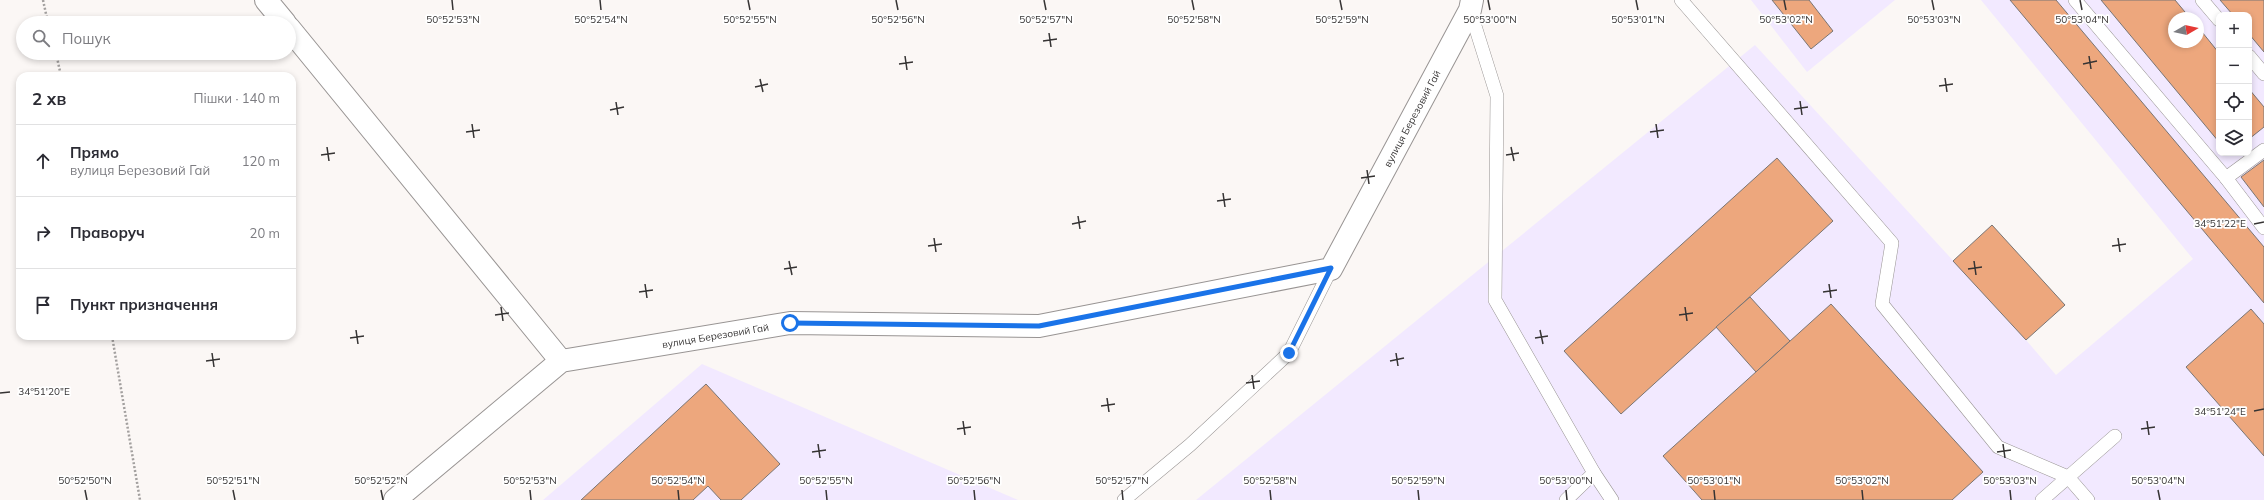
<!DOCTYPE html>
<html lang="uk">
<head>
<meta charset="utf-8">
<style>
  :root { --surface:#fff; --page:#f7f7f7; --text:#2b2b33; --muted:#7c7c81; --line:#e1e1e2 }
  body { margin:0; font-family:Mulish,sans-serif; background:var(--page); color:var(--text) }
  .controls { position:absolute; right:12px; top:12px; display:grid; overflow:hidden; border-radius:8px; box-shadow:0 2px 6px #0003 }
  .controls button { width:36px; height:36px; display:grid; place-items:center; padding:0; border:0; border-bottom:1px solid var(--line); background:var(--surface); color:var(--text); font:20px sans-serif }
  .compass { position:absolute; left:2168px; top:12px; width:36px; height:36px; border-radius:50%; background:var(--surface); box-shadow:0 2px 6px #0003; rotate:81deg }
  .stop { position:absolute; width:12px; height:12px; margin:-9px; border:3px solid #1a73e8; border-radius:50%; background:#fff }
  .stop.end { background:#1a73e8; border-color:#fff; box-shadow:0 1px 4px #0008 }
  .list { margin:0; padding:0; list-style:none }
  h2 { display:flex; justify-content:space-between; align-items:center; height:52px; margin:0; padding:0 16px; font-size:17px }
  h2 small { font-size:13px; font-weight:400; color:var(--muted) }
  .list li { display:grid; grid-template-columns:26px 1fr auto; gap:12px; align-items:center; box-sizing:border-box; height:72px; padding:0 16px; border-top:1px solid var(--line) }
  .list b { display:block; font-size:15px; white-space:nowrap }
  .list p { margin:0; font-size:13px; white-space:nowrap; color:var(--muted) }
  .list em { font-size:13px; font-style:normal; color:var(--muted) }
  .icon { flex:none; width:22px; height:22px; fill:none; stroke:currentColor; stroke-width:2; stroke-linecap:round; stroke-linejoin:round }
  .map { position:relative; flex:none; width:2264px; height:500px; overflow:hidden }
  .search { position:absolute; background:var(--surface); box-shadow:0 2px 6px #0003; left:16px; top:16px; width:280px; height:44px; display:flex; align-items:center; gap:10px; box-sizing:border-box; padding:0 14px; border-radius:22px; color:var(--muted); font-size:15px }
  .panel { position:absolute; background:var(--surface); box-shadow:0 2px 6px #0003; left:16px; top:72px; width:280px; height:268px; border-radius:12px }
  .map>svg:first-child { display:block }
</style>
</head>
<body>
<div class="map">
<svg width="2264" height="500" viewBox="0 0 2264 500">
  <rect width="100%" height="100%" fill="#fbf7f5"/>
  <g fill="#f2e9ff" fill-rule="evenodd">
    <polygon points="1751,0 1895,0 1807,72"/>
    <path d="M1981,0H2264V500H1196L1755,45L2026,340L2056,375L2193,259ZM2219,15H2249V153H2219ZM2174,18H2198V42H2174Z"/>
    <polygon points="702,364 1018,500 543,500"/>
  </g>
  <g fill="#eda77d" stroke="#797574">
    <polygon points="1772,0 1809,0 1833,31 1811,49"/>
    <polygon points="2010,0 2056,0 2264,247 2264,303"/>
    <polygon points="2101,0 2175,0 2190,18 2174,18 2174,42 2198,42 2198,27 2219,53 2219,142"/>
    <polygon points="2220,0 2264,0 2264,52 2249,34 2249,15 2233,15"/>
    <polygon points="2249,89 2264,107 2264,127 2249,139"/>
    <polygon points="1777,158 1833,221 1621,414 1564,351"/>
    <polygon points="2264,160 2264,207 2241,177"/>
    <polygon points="1992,225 2065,305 2026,340 1953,261"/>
    <polygon points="1750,297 1790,341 1756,372 1716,327"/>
    <polygon points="1831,304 1983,472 1952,500 1702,500 1663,456"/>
    <polygon points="2251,309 2264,324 2264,456 2186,367"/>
    <polygon points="706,384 780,464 741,500 721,500 708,486 693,500 581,500"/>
  </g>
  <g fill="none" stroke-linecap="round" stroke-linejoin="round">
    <defs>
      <g id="lane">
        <polyline points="1681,0 1892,243 1882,304 1998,447 2068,477 2088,500"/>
        <polyline points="2075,0 2226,178 2264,228"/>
        <polyline points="2202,0 2219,20"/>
        <polyline points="1470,10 1497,96 1495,300 1594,473 1612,500"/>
        <polyline points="2249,56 2264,74"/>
        <polyline points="2226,178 2264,150"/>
        <polyline points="1124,500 1190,445 1289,353 1331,269"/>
        <polyline points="1566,500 1594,473"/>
        <polyline points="2042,500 2115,436"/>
      </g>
      <g id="street">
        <polyline points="266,0 285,23"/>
        <polyline points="289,28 561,361"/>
      </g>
      <g id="secondary">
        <path id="s1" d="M395,500L561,361L790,323L1039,326L1331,269L1470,10L1472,0"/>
      </g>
    </defs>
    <use href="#lane" stroke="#989493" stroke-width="14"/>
    <use href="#street" stroke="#989493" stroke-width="24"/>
    <use href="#secondary" stroke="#989493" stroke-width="24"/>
    <g stroke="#a3a09f" stroke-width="2.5" stroke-dasharray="2 2" stroke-linecap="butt">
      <polyline points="43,0 48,23"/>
      <polyline points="56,53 61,76"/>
      <polyline points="112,336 140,500"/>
    </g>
    <use href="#lane" stroke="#fff" stroke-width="13"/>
    <use href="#street" stroke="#fff" stroke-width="22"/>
    <use href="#secondary" stroke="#fff" stroke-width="22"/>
  </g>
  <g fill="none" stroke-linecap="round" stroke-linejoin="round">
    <polyline stroke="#1a73e8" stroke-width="5" points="790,323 1039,326 1331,268 1289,353"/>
  </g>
  <path fill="none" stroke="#363434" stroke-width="1.5" d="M452,0L453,10M600,0L601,10M748,0L750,10M896,0L898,10M1044,0L1046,10M1192,0L1194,10M1340,0L1342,10M1488,0L1490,10M1636,0L1638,10M1784,0L1786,10M1932,0L1934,10M2080,0L2082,10M1049,33L1051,47M1043,41L1057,39M905,56L907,70M2089,56L2091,69M899,64L913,62M2083,64L2097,61M1945,78L1947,92M760,79L763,92M1939,86L1953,84M755,87L768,84M1800,101L1802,115M616,102L618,115M1794,109L1808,107M610,110L624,107M472,124L474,138M1656,124L1658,138M466,132L480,130M1650,132L1664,130M327,147L329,161M1511,147L1514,161M321,155L335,153M1506,155L1519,153M1367,170L1369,184M1361,178L1375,176M1223,193L1225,207M1217,201L1231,199M1078,216L1080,229M1072,224L1086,221M2254,224L2264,222M934,238L936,252M2118,238L2120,252M928,246L942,244M2112,246L2126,244M789,261L792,275M1974,261L1976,275M784,269L797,267M1968,269L1982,267M645,284L647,298M1829,284L1831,298M639,292L653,290M1823,292L1837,290M501,307L503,321M1685,307L1687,321M495,315L509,313M1679,315L1693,313M356,330L358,344M1540,330L1543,344M350,338L364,336M1535,338L1548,336M212,353L214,367M1396,353L1398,366M206,361L220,359M1390,361L1404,358M1252,375L1254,389M1246,383L1260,381M0,393L10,392M1107,398L1109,412M1101,406L1115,404M2254,411L2264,409M963,421L965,435M2147,421L2149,435M957,429L971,427M2141,429L2155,427M818,444L820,458M2003,444L2005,458M812,452L826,450M1997,452L2011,450M85,490L87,500M233,490L235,500M381,490L383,500M530,490L531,500M678,490L679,500M826,490L827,500M974,490L975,500M1122,490L1123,500M1270,490L1271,500M1418,490L1419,500M1566,490L1567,500M1714,490L1715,500M1862,490L1863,500M2010,490L2011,500M2158,490L2160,500"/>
  <g text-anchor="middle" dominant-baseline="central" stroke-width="3.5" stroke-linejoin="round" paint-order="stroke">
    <g font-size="10" fill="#363434" stroke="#fff">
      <text stroke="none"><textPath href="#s1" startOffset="1166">вулиця Березовий Гай</textPath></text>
      <text stroke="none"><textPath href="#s1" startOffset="373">вулиця Березовий Гай</textPath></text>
    </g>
  </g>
  <g font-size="10" text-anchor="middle" fill="#363434" stroke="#fff" stroke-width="3.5" stroke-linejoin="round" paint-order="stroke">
    <text x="601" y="23">50°52'54"N</text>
    <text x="898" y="23">50°52'56"N</text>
    <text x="1638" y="23">50°53'01"N</text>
    <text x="1934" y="23">50°53'03"N</text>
    <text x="2082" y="23">50°53'04"N</text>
    <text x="453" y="23">50°52'53"N</text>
    <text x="750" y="23">50°52'55"N</text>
    <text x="1046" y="23">50°52'57"N</text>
    <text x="1194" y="23">50°52'58"N</text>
    <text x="1342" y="23">50°52'59"N</text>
    <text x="1490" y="23">50°53'00"N</text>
    <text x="1786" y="23">50°53'02"N</text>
    <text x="2220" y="227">34°51'22"E</text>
    <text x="44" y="395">34°51'20"E</text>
    <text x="2220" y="415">34°51'24"E</text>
    <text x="85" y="484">50°52'50"N</text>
    <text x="233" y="484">50°52'51"N</text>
    <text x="381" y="484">50°52'52"N</text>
    <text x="530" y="484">50°52'53"N</text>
    <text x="678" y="484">50°52'54"N</text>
    <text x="826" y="484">50°52'55"N</text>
    <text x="974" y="484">50°52'56"N</text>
    <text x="1122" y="484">50°52'57"N</text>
    <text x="1270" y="484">50°52'58"N</text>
    <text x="1418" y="484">50°52'59"N</text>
    <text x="1566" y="484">50°53'00"N</text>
    <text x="1714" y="484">50°53'01"N</text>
    <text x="1862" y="484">50°53'02"N</text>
    <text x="2010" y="484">50°53'03"N</text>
    <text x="2158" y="484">50°53'04"N</text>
  </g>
</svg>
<div class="controls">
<button>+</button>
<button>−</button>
<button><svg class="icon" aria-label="locate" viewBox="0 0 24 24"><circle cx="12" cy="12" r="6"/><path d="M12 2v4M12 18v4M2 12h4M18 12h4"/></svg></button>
<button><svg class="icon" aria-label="layers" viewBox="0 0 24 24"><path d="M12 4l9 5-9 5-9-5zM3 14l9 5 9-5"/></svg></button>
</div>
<svg class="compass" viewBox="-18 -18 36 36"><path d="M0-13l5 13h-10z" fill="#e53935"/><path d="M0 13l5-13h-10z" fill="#7c7c81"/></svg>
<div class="stop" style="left:790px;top:323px"></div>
<div class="stop end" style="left:1289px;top:353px"></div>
<div class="search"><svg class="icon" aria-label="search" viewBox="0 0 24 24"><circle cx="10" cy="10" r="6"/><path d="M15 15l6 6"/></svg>Пошук</div>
<section class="panel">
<h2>2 хв<small>Пішки · 140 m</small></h2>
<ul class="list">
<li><svg class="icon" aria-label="ahead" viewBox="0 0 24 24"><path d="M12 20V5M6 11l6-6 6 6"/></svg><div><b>Прямо</b><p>вулиця Березовий Гай</p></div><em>120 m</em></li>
<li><svg class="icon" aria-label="right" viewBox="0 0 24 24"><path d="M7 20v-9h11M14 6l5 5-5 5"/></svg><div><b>Праворуч</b></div><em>20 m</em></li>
<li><svg class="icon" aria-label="arrive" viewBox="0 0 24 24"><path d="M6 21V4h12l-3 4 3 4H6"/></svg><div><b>Пункт призначення</b></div></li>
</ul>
</section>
</div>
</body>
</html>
